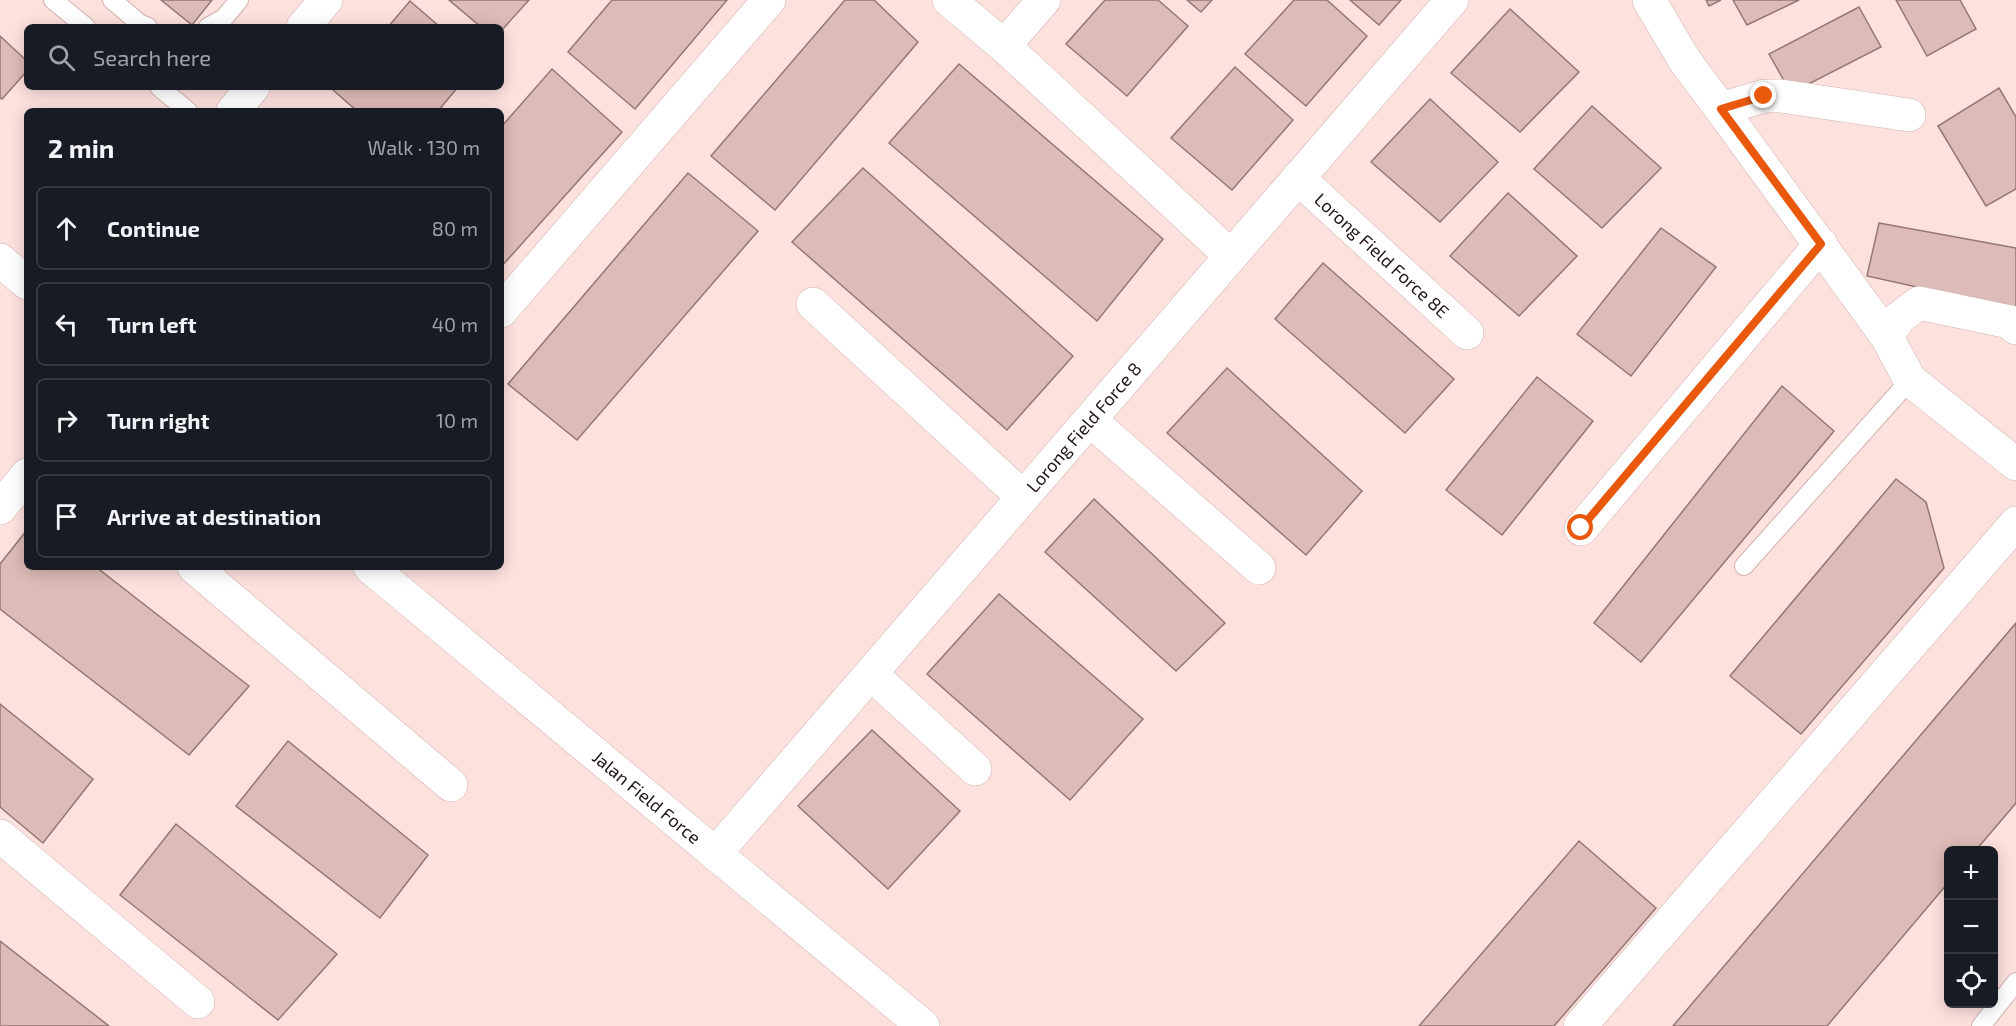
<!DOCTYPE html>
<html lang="en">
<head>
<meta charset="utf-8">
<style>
  :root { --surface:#171b24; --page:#242831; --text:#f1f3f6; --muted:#9ea1a6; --line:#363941 }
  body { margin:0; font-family:"Exo 2",sans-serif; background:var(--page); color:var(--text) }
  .controls { position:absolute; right:18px; bottom:18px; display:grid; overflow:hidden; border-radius:9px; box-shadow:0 3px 15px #0003 }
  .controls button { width:54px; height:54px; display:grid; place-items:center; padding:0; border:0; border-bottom:2px solid var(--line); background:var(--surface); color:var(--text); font:30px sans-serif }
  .stop { position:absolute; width:18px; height:18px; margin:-14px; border:4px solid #ea580c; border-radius:50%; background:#fff }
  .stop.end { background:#ea580c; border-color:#fff; box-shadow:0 2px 6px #0008 }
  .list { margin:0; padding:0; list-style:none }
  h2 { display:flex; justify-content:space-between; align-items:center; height:78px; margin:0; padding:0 24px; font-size:26px }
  h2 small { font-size:20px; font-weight:400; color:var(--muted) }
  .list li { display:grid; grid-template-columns:39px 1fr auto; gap:18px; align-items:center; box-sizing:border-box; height:84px; margin:0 12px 12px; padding:0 12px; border:2px solid var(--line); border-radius:9px }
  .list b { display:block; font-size:22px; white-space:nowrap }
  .list em { font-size:20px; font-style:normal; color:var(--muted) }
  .icon { flex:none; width:33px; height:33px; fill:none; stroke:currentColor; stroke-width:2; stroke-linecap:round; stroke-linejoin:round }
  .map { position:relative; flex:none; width:2016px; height:1026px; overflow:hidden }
  .search { position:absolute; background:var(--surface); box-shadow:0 3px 15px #0003; left:24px; top:24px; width:480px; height:66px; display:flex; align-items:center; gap:15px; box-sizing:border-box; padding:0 21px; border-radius:9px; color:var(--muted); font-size:22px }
  .panel { position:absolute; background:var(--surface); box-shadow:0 3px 15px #0003; left:24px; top:108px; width:480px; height:462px; border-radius:9px }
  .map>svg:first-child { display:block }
</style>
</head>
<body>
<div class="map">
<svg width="2016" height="1026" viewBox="0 0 2016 1026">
  <rect width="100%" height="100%" fill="#fde1df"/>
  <g fill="#ddbbb8" stroke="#957774" stroke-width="1.5">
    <polygon points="161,0 212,0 192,25"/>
    <polygon points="449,0 529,0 501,31 501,27 481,27"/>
    <polygon points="612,0 727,0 635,109 568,52"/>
    <polygon points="845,0 874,0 918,42 775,210 711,156"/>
    <polygon points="1105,0 1158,0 1188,26 1127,96 1066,44"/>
    <polygon points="1187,0 1212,0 1201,12"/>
    <polygon points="1294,0 1327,0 1367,36 1306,106 1245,54"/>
    <polygon points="1350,0 1401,0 1379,25"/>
    <polygon points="1706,0 1721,0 1709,6"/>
    <polygon points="1733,0 1799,0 1747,25"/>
    <polygon points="1896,0 1960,0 1976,29 1927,56"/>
    <polygon points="410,1 440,27 388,27"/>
    <polygon points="1859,7 1881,47 1791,93 1769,54"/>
    <polygon points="1510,9 1579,72 1520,132 1451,73"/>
    <polygon points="0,36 27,61 27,71 2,99 0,98"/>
    <polygon points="959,64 1163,239 1097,321 889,143"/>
    <polygon points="1235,67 1293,120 1232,190 1171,138"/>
    <polygon points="552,69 622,132 501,267 501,127"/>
    <polygon points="336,87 458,87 438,111 357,111 333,90"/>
    <polygon points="1999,88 2016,117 2016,189 1986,206 1938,126"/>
    <polygon points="1430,99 1498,162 1440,222 1371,162"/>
    <polygon points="1592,106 1661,168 1602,228 1534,169"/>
    <polygon points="863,168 1073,356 1007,430 792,242"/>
    <polygon points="688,173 758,231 577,440 508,384"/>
    <polygon points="1508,193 1577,256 1519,316 1450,256"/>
    <polygon points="1879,223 2016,248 2016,309 1867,276"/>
    <polygon points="1661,228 1716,267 1631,376 1577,334"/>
    <polygon points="1323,263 1454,379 1405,433 1275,319"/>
    <polygon points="1227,368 1362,491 1306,555 1167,433"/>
    <polygon points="1537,377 1593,421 1502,535 1446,490"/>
    <polygon points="1782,386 1834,431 1641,662 1594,623"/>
    <polygon points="1896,479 1926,502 1944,568 1801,734 1730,676"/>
    <polygon points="1094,499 1225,623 1176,671 1045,552"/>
    <polygon points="27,530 27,567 96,567 249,686 189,755 0,609 0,564"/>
    <polygon points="999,594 1143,719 1070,800 927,674"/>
    <polygon points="2016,623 2016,803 1976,850 1948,850 1948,883 1827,1026 1673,1026"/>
    <polygon points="0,704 93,779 43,843 0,807"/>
    <polygon points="872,730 960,811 888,889 798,806"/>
    <polygon points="288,741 428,855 380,918 236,806"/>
    <polygon points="176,824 337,954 278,1020 120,895"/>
    <polygon points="1579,841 1656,908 1554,1026 1419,1026"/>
    <polygon points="0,941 109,1026 0,1026"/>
  </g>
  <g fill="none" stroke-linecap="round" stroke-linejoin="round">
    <defs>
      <g id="lane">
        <polyline points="53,0 86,27"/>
        <polyline points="112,0 139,23 148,27"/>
        <polyline points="208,27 224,18 239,0"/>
        <polyline points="159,87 188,111"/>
        <polyline points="1744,566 1910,380"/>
        <polyline points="1981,1026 2016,982"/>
      </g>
      <g id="street">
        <polyline points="949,0 1004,46 1231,256"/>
        <polyline points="1649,0 1685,61 1721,109 1764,96 1781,96 1909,115"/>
        <polyline points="303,27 326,0"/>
        <polyline points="1004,46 1044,0"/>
        <polyline points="1721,109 1887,337 1910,380 2016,464"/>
        <polyline points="233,111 253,87"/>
        <path id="s1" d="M1298,178L1467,333"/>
        <polyline points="0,260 27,283"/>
        <polyline points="813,304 1023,497"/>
        <polyline points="501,311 769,0"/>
        <polyline points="1887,337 1899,318 1919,303 2010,322 2016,328"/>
        <polyline points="1090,420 1259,568"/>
        <polyline points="0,508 27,475"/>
        <polyline points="1581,529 1821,244"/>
        <polyline points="194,567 451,785"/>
        <path id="s2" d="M370,567L923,1026"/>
        <polyline points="871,674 975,769"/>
        <polyline points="0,836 198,1002"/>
        <path id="s3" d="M715,854L1452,0"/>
        <polyline points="1580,1026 2016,523"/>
      </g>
    </defs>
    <use href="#lane" stroke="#d3b2ae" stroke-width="20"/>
    <use href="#street" stroke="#d3b2ae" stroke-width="34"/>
    <use href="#lane" stroke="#fff" stroke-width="18"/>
    <use href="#street" stroke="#fff" stroke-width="33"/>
  </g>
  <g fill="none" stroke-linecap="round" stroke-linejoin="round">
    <polyline stroke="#ea580c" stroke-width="8" points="1581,528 1821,244 1721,109 1764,96"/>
  </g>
  <g text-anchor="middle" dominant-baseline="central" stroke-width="6" stroke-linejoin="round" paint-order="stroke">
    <g font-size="18" fill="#221615" stroke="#fff">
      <text stroke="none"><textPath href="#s1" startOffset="114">Lorong Field Force 8E</textPath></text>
      <text stroke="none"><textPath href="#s3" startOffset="564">Lorong Field Force 8</textPath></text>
      <text stroke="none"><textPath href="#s2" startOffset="360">Jalan Field Force</textPath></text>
    </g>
  </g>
</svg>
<div class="controls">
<button>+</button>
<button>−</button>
<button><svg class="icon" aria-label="locate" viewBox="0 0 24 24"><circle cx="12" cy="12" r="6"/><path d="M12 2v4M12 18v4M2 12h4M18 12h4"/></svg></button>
</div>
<div class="stop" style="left:1581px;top:528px"></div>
<div class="stop end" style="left:1764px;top:96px"></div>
<div class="search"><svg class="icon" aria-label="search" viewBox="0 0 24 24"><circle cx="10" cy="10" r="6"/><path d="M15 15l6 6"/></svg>Search here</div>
<section class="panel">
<h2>2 min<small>Walk · 130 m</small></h2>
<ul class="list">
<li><svg class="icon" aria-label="ahead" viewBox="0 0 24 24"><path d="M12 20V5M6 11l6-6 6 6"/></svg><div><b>Continue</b></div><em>80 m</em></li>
<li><svg class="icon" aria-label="left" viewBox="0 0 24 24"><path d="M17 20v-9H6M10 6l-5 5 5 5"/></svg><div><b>Turn left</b></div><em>40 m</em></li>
<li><svg class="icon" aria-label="right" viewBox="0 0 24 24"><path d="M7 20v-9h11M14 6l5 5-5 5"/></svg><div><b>Turn right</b></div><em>10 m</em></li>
<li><svg class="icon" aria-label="arrive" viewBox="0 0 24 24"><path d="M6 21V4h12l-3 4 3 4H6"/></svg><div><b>Arrive at destination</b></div></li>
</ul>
</section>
</div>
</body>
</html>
